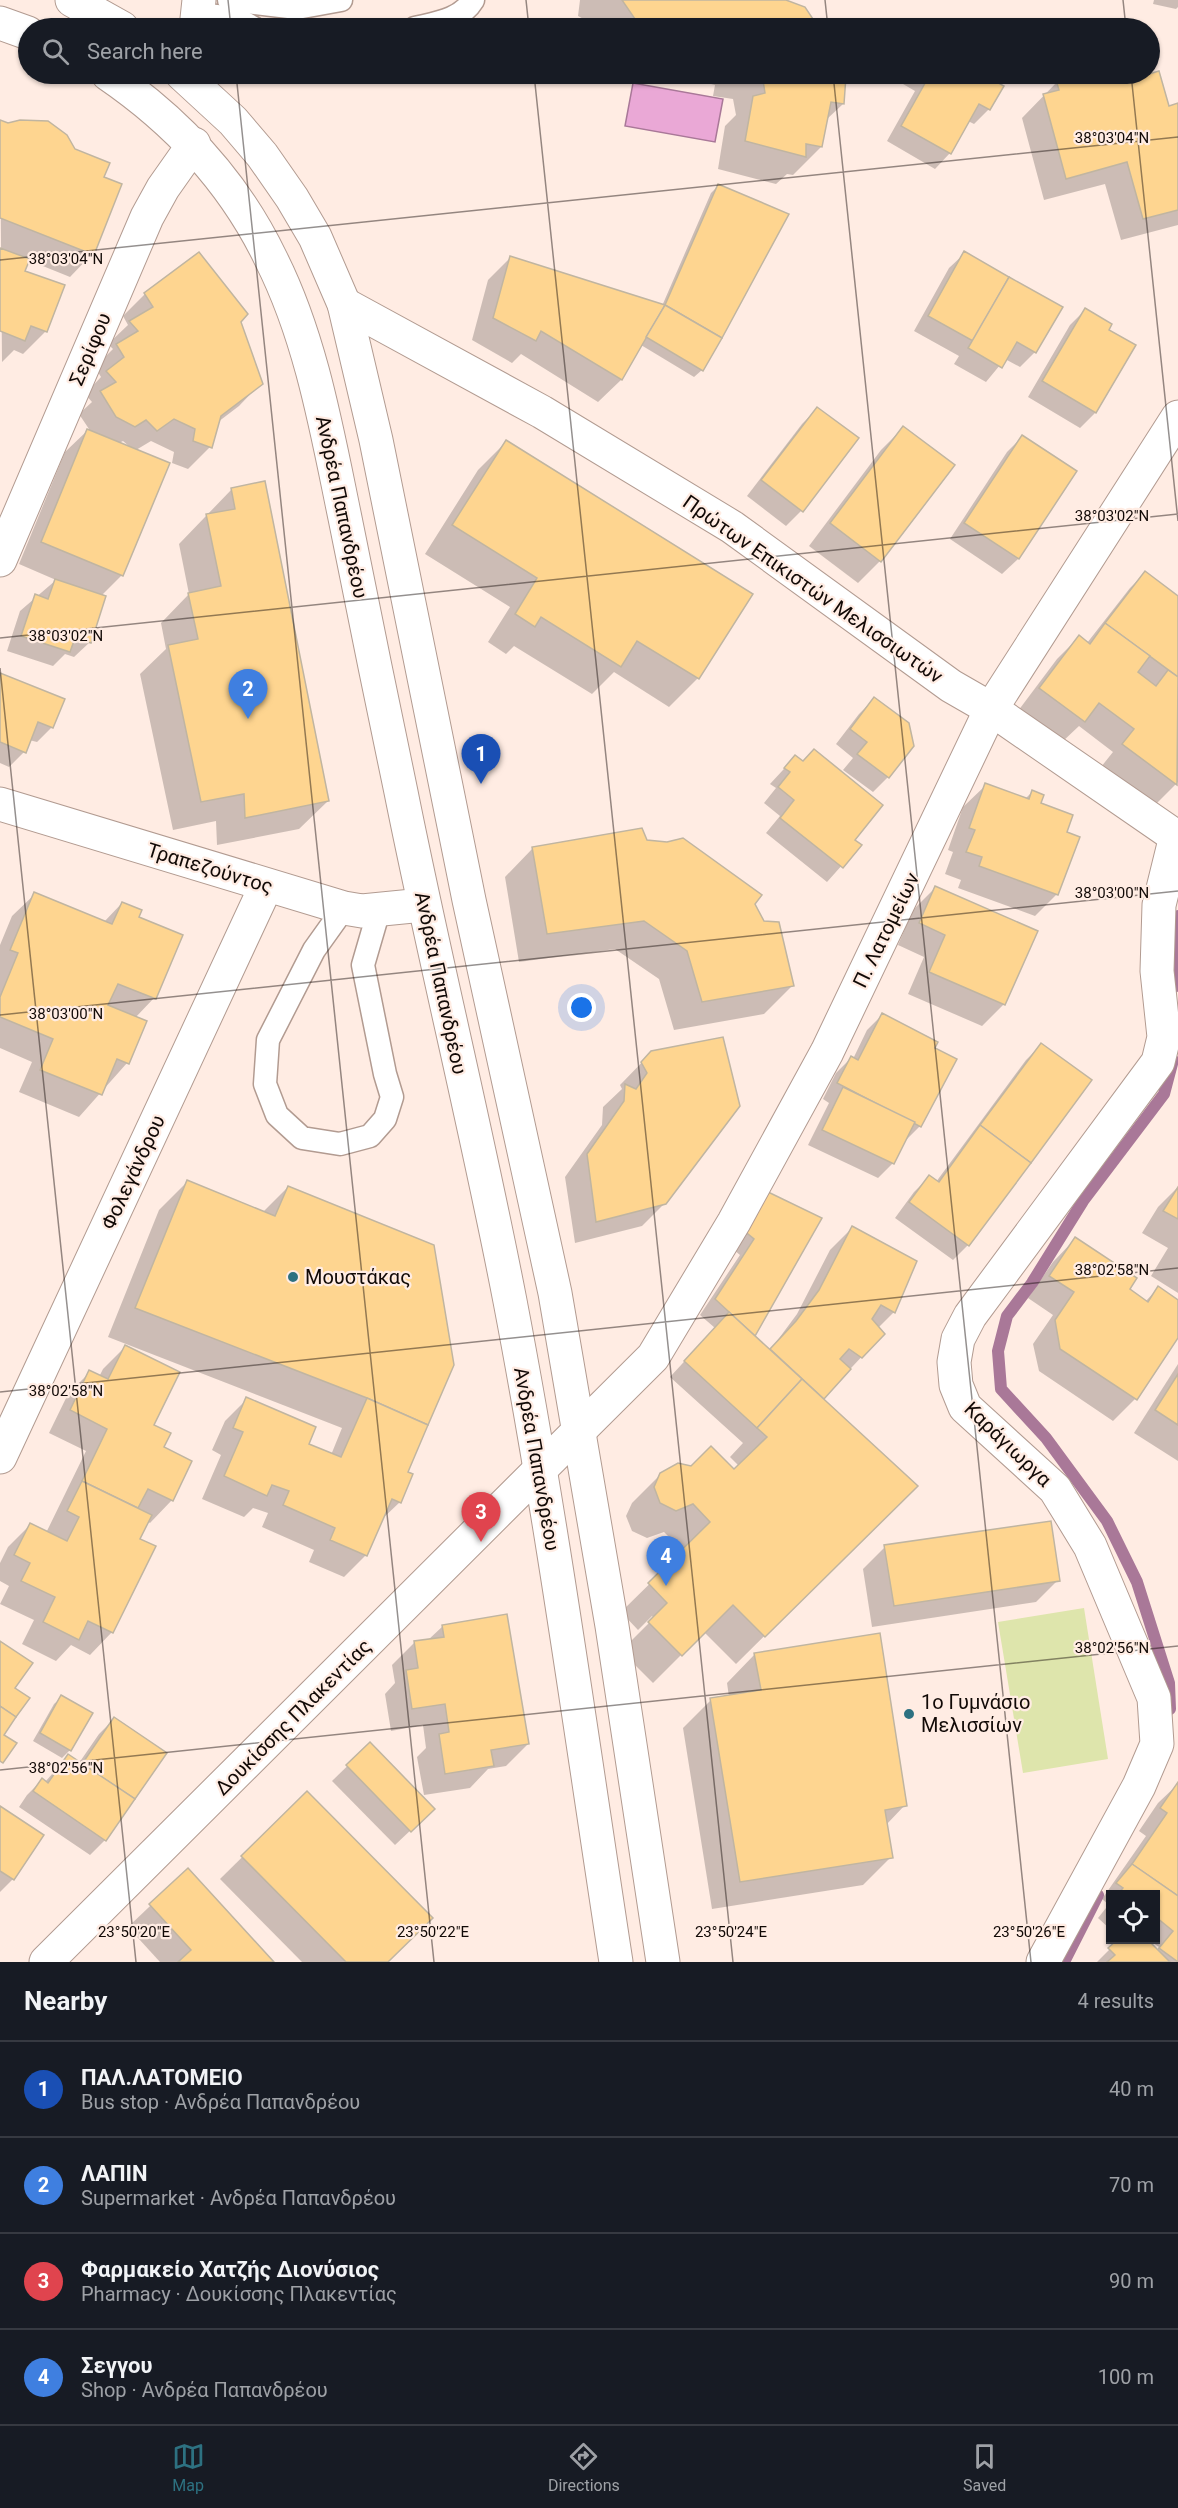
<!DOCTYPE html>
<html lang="en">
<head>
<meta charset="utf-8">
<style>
  :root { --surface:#171b24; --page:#20242c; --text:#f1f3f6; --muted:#9ea1a6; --line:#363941; --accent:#2d7181 }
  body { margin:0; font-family:Roboto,sans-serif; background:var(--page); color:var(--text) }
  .controls { position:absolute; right:18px; bottom:18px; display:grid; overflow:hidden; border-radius:0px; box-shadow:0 2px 4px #0004 }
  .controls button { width:54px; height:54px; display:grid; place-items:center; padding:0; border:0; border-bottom:2px solid var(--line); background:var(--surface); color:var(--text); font:30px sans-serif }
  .you { position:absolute; left:582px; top:1008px; width:21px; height:21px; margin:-15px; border:4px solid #fff; border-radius:50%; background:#1a73e8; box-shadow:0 0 0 9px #1a73e833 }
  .badge { display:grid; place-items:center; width:39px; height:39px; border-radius:50%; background:var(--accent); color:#fff; font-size:20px; font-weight:700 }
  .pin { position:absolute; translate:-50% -50px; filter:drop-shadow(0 2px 3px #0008) }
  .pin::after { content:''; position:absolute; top:32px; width:21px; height:18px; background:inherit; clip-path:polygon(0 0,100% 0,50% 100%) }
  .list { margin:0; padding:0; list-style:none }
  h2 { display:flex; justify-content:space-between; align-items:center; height:78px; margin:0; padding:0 24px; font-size:26px }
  h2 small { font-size:20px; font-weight:400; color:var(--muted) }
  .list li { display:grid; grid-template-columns:39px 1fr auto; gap:18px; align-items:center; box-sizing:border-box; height:96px; padding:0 24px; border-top:2px solid var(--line) }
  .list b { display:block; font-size:22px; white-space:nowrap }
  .list p { margin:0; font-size:20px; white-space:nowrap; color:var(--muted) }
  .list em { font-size:20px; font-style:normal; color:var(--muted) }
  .icon { flex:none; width:33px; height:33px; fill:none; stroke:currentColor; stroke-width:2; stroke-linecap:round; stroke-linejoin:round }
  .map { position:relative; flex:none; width:1178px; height:1962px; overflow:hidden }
  .search { position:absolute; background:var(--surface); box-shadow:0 2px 4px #0004; left:18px; right:18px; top:18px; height:66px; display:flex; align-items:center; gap:15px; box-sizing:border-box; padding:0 21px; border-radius:33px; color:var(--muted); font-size:22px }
  .sheet { height:462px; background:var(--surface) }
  nav { display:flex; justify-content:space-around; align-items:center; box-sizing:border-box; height:84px; border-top:2px solid var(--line); background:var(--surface); font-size:16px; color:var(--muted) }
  nav a { display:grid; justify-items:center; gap:3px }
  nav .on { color:var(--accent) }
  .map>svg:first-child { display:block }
</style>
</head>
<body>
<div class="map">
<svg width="1178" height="1962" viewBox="0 0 1178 1962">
  <rect width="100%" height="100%" fill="#ffece3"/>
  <polygon fill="#dee5ac" points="1084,1608 1108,1759 1023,1773 998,1622"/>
  <polygon fill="#eaa8d6" stroke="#a97898" stroke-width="1.5" points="633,83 723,99 715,142 625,126"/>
  <g fill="#0003" fill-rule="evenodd">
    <polygon points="580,0 781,0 804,9 817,28 594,28 589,22 578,16"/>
    <polygon points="1154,0 1178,0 1178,7 1176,9 1153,4"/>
    <polygon points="642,74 842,74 844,77 843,104 826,120 821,147 793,175 787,174 776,184 718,169 725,126 736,115 733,99 713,96 715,85 683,77 676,84"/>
    <polygon points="909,74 979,74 1002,86 989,109 974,124 968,121 950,153 935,169 887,141 915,91 903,84"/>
    <polygon points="1087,74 1147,74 1168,107 1178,105 1178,225 1121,240 1105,184 1044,200 1022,118 1057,82"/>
    <polygon points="0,121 74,150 102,178 120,185 92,254 70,277 28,260 23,272 46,331 23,354 14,350 2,362"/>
    <polygon points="718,186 702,370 694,377 641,345 621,380 598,402 521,354 512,363 472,340 488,280 510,258 662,306 711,193"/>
    <polygon points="965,253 1035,352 1020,367 1005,359 986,382 954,364 959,356 914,331 949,268"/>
    <path d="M145,294L239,322L261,383L239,406L218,422L210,447L188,469L172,463L174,452L151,441L136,450L122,575L101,596L90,642L74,657L65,654L53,666L7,651L20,611L56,580L19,564L65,452L89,429L79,414L92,402L85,394L101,377L95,367L113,349L108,344L128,325L123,316ZM123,441L131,448L119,443Z"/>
    <polygon points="1085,310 1107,331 1134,346 1095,413 1080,428 1028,397 1070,325"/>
    <polygon points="817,409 801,511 786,526 747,496 802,424"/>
    <polygon points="903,428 880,561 858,583 809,546 881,450"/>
    <polygon points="1022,437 1075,472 1018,559 1002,574 950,539 1007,452"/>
    <polygon points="506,442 751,594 698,678 669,707 614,672 592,694 514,646 506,654 488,642 510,607 425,554 478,470"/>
    <polygon points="232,489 328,801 299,829 217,845 216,821 173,830 140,674 166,649 161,623 189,594 179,544"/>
    <polygon points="1145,573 1178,598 1178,782 1154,806 1101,767 1113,752 1079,726 1061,743 1018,711 1057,659 1079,637 1087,643 1130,588"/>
    <polygon points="0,675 52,727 37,742 29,740 24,752 9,767 0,763"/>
    <polygon points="874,699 888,777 873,792 843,770 853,758 836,744 859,714"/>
    <polygon points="795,757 853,840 860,845 827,882 766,833 780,816 764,803 776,788 770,784"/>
    <polygon points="986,785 1025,799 1032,792 1039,804 1065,833 1057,894 1035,916 958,888 961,880 945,874 953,852 948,850 963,807"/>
    <polygon points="646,841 753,904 792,986 764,1014 674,1030 659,979 615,949 519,962 505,877 533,848"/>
    <polygon points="935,888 1004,1004 982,1026 908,994 924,957 898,945 913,910"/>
    <polygon points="35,894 104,922 122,903 137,918 181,935 154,998 135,1018 127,1063 79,1117 19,1092 32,1062 0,1048 0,945 12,916"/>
    <polygon points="1178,944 1178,975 1162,960"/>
    <polygon points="882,1015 920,1126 905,1141 893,1163 878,1178 808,1145 829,1103 823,1099 836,1073 851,1058 853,1059 867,1030"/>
    <polygon points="1041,1045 968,1245 953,1260 895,1218 914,1192 929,1177 936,1182 1026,1060"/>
    <polygon points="652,1052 665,1203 642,1226 575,1243 565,1177 602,1125 603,1107 622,1089 620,1085"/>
    <polygon points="187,1182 263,1212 288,1187 406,1473 400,1502 381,1520 366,1555 344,1577 309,1562 314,1550 262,1527 268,1513 253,1508 244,1517 202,1499 221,1455 212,1450 225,1421 247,1399 307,1444 331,1455 342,1428 108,1337 159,1210"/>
    <polygon points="1178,1187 1178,1293 1151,1276 1168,1248 1142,1233 1158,1207"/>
    <polygon points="766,1193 753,1336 769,1351 774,1345 797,1314 830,1250 852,1228 894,1312 878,1328 883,1334 822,1399 916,1486 736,1664 704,1632 653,1683 621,1651 654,1618 652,1616 638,1630 621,1612 683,1551 664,1532 647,1538 632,1531 626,1516 632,1503 661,1474 692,1468 734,1471 739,1466 730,1457 743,1443 670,1377 715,1328 700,1315 740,1255 728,1245"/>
    <polygon points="1075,1239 1128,1290 1145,1302 1158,1288 1178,1302 1178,1336 1135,1399 1113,1421 1039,1371 1033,1344 1053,1315 1028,1298 1053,1262"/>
    <polygon points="125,1347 162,1448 190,1462 172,1500 150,1523 147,1521 138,1539 112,1632 90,1655 71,1645 56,1661 22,1644 34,1620 0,1604 9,1586 0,1581 0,1563 8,1547 30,1525 46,1533 86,1451 49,1433 68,1394 90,1372 99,1377 103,1369"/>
    <polygon points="1178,1364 1178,1461 1134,1433"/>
    <polygon points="885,1547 1058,1580 1036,1602 872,1627 863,1569"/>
    <polygon points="443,1626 528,1744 506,1766 488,1769 470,1788 424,1795 417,1757 426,1748 423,1725 391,1731 385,1694 395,1683 392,1665 415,1642 428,1640"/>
    <polygon points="755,1654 905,1805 886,1825 891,1857 863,1885 712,1909 683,1728 711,1700 729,1697 727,1683"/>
    <polygon points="62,1697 70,1750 62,1758 33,1741 54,1704"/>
    <polygon points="114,1719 105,1840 90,1855 19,1807 27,1795 42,1780 45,1782 68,1756 79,1763 99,1734"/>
    <polygon points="370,1744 433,1809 395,1845 332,1781"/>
    <polygon points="1178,1784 1178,1962 1097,1962 1119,1940 1146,1940 1156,1951 1159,1947 1149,1940 1156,1940 1156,1894 1118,1893 1110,1894 1108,1904 1102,1899 1146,1836 1139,1831 1158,1803"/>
    <polygon points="307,1793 386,1962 302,1962 220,1879"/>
    <polygon points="0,1808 13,1879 0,1892"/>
    <polygon points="188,1870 272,1962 160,1962 128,1927"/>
    <polygon points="1110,1906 1110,1929 1098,1918 1106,1908 1108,1909"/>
  </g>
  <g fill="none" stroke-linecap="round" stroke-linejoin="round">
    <g stroke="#a97898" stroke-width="12">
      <polyline points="1174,987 1176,921 1178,916"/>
      <polyline points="1170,1709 1169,1683 1137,1582 1107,1521 1046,1438 1001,1389 998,1351 1007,1316 1032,1283 1083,1201 1164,1094 1173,1060"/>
      <polyline points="1064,1962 1098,1895"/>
    </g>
  </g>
  <g fill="#fed590" stroke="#c0b5a1" stroke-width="1.5">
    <polygon points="622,0 786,0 805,7 819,28 654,28 648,19 637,22"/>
    <polygon points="1159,71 1169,106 1178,103 1178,210 1143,219 1127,162 1066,179 1043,94 1059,90 1056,80 1081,74 1149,74"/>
    <polygon points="762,74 844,74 846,76 844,104 831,102 822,147 806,144 806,157 745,141 753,96 765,93"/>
    <polygon points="925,74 982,74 1004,86 990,110 979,104 951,154 901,126 929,76"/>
    <polygon points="0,120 8,123 20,120 48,121 67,135 75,149 110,163 104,177 122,184 94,255 0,218"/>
    <polygon points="718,184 789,214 722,338 665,305"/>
    <polygon points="0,248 30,259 25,271 65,285 47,332 31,326 25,341 0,331"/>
    <polygon points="964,251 1009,277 973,341 928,316"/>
    <polygon points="199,252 248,314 241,322 263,384 221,416 212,448 193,441 195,429 174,419 157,431 146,420 135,427 116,417 100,391 116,382 106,371 124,357 116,344 138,331 129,321 153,307 144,293"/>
    <polygon points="510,256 665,305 622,380 541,331 536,341 493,318"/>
    <polygon points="1009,277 1063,307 1036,353 1017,342 1002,368 968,348"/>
    <polygon points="665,305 722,338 703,371 646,337"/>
    <polygon points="1085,308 1112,324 1109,330 1136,345 1096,413 1042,381"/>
    <polygon points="817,407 859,438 803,512 761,480"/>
    <polygon points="903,426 955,465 881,562 830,523"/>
    <polygon points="87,429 170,463 123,576 41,542"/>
    <polygon points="1022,435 1077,471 1019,559 964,523"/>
    <polygon points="506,440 753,594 699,679 637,641 621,667 541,617 535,627 515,614 537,578 452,525"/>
    <polygon points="265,481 329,801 245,818 244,794 201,802 168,645 198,639 188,593 221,586 206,514 235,509 231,488"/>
    <polygon points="1145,571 1178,596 1178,677 1105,623"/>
    <polygon points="55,579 106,596 91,643 75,638 70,652 21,636 35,594 48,599"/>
    <polygon points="1105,623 1150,656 1138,672 1156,686 1168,670 1178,677 1177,785 1122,744 1134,729 1099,703 1085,722 1039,688 1079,635 1090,644"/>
    <polygon points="0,673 65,699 53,728 38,722 26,753 0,742"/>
    <polygon points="874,697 909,723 914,746 889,778 857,754 867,742 850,729"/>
    <polygon points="814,749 883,805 855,840 862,845 843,868 780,818 794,800 778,787 790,772 784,768 795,755 803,761"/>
    <polygon points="985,783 1029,799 1032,790 1044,795 1041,803 1073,815 1067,832 1080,837 1058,895 979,866 982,857 966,852 975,830 969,828"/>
    <polygon points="642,828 647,840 667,842 683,838 762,895 755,904 764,921 779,922 794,986 702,1002 687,951 644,921 547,934 532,847"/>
    <polygon points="935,886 1038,931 1005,1005 929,972 945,935 919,923"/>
    <polygon points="34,892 112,924 122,902 142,910 139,917 183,935 156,999 118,984 108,1005 147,1021 129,1064 117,1059 102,1095 40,1070 53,1039 0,1017 0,997 18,953 10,950"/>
    <polygon points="882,1013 938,1042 935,1048 957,1059 921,1127 837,1083 851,1056 858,1060"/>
    <polygon points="723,1037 740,1106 666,1204 596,1222 587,1154 624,1101 625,1084 636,1089 647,1073 641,1062 651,1051"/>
    <polygon points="1041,1043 1092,1080 1031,1163 980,1125"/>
    <polygon points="843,1087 915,1122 894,1164 822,1130"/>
    <polygon points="980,1125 1031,1163 969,1246 909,1202 929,1175 939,1182"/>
    <polygon points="187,1180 275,1216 288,1186 434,1245 454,1365 428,1425 367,1398 135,1308"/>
    <polygon points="1178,1187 1178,1219 1163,1211"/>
    <polygon points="766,1191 822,1218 755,1336 715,1299 754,1239 742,1229"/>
    <polygon points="852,1226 917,1261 895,1313 881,1305 872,1319 885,1334 862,1358 849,1349 840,1359 851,1369 824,1399 770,1349 796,1321 819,1290"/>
    <polygon points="1075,1237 1137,1278 1130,1289 1148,1302 1158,1286 1178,1300 1178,1338 1137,1400 1060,1349 1055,1320 1074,1292 1049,1276"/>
    <polygon points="729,1312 802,1379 757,1428 684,1361"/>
    <polygon points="125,1345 180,1372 154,1425 171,1433 164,1447 192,1461 173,1501 148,1489 138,1508 82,1481 107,1429 70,1410 89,1370 108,1379"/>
    <polygon points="1178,1374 1178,1425 1155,1410"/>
    <polygon points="802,1379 918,1486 765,1637 733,1605 682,1656 648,1622 667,1603 648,1583 710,1522 693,1504 676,1511 660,1503 654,1487 660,1473 678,1463 691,1466 711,1446 734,1469 767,1437 757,1428"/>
    <polygon points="246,1397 316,1427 309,1444 341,1457 367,1398 428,1425 408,1472 413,1474 401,1503 392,1499 367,1556 330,1540 335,1528 283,1505 289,1491 272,1485 267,1496 224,1476 243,1432 233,1428"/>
    <polygon points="82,1481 152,1515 140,1539 156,1546 113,1633 88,1621 79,1640 43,1622 55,1597 21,1581 30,1563 14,1555 30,1523 67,1541 79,1517 67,1511"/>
    <polygon points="1051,1521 1060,1581 894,1606 884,1545"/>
    <polygon points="507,1614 529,1744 491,1750 494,1766 445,1774 439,1734 449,1732 445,1704 412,1709 406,1670 418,1668 414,1641 444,1637 442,1625"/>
    <polygon points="880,1633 907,1806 885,1810 893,1858 740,1882 710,1698 761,1690 754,1653"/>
    <polygon points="0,1641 33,1663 15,1688 30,1698 16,1717 0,1706"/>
    <polygon points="61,1695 93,1713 71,1751 40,1733"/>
    <polygon points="0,1706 16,1717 4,1735 17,1743 3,1763 0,1761"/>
    <polygon points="114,1717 167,1753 135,1799 82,1764"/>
    <polygon points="370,1742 435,1809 411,1832 346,1765"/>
    <polygon points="68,1754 135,1799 106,1841 33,1791 42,1778 48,1783"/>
    <polygon points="1178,1782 1178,1896 1132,1864 1167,1813 1160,1808"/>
    <polygon points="307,1791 433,1918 388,1962 346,1962 241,1856"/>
    <polygon points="0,1806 44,1835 14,1880 0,1871"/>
    <polygon points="1132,1864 1178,1896 1178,1962 1159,1948 1173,1931 1157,1918 1156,1920 1156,1894 1118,1894 1123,1888 1116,1883"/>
    <polygon points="188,1868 274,1962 178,1962 191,1950 149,1904"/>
    <polygon points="1117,1940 1148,1940 1170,1962 1107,1962 1115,1955 1108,1948"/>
  </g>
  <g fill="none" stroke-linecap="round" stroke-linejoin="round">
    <defs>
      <g id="service">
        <polyline points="229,0 297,8 341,0"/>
        <polyline points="197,14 236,18 254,28"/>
        <path d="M415,28C436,23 461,20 473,0"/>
        <polyline points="344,908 314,950 268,1040 265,1084 277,1115 302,1138 340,1144 370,1136 385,1119 392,1097 385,1074 363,965 379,910"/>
      </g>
      <g id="minor">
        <polyline points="344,304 542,412 732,527 951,686 991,709 1178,838"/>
        <polyline points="0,560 147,217 163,188 194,144"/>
        <polyline points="0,804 344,908 362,911 423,905"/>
        <polyline points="0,1457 266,886"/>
        <polyline points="46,1962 653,1357 734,1222 827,1052 991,709 1178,417"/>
        <polyline points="1043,1962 1139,1786 1157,1744 1154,1698 1090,1546 1055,1489 965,1407 956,1385 954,1362 958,1339 970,1316 1158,1062 1164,1037 1157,971 1159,905 1176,836"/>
      </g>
      <g id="secondary">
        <polyline points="72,0 122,28"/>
        <polyline points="0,23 28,33"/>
        <polyline points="196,28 199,0"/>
        <path d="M108,74C178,122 234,182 271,259C311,338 327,431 345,518C363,609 382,701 401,792C435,962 477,1130 510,1301C552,1520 582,1741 616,1962"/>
        <polyline points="182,74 233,121 262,155 292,198 315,237 344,304 376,440 469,900 555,1293 612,1626 663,1962"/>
      </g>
    </defs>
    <use href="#service" stroke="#b29b91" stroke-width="25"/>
    <use href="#minor" stroke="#b29b91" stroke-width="35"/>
    <use href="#secondary" stroke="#b29b91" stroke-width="35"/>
    <use href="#service" stroke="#fff" stroke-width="22"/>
    <use href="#minor" stroke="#fff" stroke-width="33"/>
    <use href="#secondary" stroke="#fff" stroke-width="33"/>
  </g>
  <path fill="none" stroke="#110906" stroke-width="1.5" stroke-opacity="0.45" d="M228,0L231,28M526,0L529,28M825,0L828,28M1123,0L1126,28M236,74L434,1962M534,74L733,1962M833,74L1031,1962M1131,74L1178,521M0,260L1178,137M0,638L1178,514M0,668L136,1962M0,1015L1178,891M0,1392L1178,1268M0,1770L1178,1646"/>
  <g fill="#2d7181" stroke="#ffece3" stroke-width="2">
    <circle cx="293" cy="1277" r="6"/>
    <circle cx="909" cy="1714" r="6"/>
  </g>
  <g text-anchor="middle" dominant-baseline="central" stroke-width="4.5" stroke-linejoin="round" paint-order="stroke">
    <g font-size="20" fill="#110906" stroke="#ffece3">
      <text transform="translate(90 349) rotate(-67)">Σερίφου</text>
      <text transform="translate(342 507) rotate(78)">Ανδρέα Παπανδρέου</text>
      <text transform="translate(813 589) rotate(35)">Πρώτων Επικιστών Μελισσιωτών</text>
      <text transform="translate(210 868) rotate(17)">Τραπεζούντος</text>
      <text transform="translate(886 930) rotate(-64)">Π. Λατομείων</text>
      <text transform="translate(441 983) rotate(78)">Ανδρέα Παπανδρέου</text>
      <text transform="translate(133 1172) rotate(-65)">Φολεγάνδρου</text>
      <text transform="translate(1008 1444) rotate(44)">Καράγιωργα</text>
      <text transform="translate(537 1459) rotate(80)">Ανδρέα Παπανδρέου</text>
      <text transform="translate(293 1717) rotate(-45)">Δουκίσσης Πλακεντίας</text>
    </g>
    <g font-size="20" fill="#110906" stroke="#ffece3" text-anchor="start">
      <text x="305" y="1277">Μουστάκας</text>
      <text x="921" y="1702">1ο Γυμνάσιο<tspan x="921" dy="23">Μελισσίων</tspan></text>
    </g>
  </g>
  <g font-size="15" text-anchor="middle" fill="#110906" stroke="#ffece3" stroke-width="4.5" stroke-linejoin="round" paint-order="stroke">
    <text x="1112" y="143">38°03'04"N</text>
    <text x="66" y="264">38°03'04"N</text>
    <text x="1112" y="521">38°03'02"N</text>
    <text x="66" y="641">38°03'02"N</text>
    <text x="1112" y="898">38°03'00"N</text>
    <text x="66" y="1019">38°03'00"N</text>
    <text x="1112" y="1275">38°02'58"N</text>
    <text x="66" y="1396">38°02'58"N</text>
    <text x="1112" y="1653">38°02'56"N</text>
    <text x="66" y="1773">38°02'56"N</text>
    <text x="134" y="1937">23°50'20"E</text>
    <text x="433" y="1937">23°50'22"E</text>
    <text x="731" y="1937">23°50'24"E</text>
    <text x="1029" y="1937">23°50'26"E</text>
  </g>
</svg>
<div class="controls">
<button><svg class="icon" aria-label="locate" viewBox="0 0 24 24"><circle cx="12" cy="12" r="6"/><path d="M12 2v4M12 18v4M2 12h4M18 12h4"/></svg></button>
</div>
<div class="you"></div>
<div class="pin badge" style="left:481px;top:784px;background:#1a4fb4">1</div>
<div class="pin badge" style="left:248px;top:719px;background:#3f7fe0">2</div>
<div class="pin badge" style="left:481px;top:1542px;background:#e0444e">3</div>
<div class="pin badge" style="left:666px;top:1586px;background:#3f7fe0">4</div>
<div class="search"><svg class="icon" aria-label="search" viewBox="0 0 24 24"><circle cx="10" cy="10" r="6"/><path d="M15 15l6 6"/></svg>Search here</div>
</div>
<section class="sheet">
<h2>Nearby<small>4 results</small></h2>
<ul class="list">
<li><span class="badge" style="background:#1a4fb4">1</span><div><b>ΠΑΛ.ΛΑΤΟΜΕΙΟ</b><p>Bus stop · Ανδρέα Παπανδρέου</p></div><em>40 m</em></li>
<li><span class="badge" style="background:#3f7fe0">2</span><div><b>ΛΑΠΙΝ</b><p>Supermarket · Ανδρέα Παπανδρέου</p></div><em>70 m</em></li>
<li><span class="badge" style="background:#e0444e">3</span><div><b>Φαρμακείο Χατζής Διονύσιος</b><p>Pharmacy · Δουκίσσης Πλακεντίας</p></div><em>90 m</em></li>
<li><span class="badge" style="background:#3f7fe0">4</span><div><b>Σεγγου</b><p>Shop · Ανδρέα Παπανδρέου</p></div><em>100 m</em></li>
</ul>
</section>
<nav>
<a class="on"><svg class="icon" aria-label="map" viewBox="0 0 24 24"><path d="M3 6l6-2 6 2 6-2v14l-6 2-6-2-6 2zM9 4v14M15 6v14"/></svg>Map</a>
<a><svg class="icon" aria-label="directions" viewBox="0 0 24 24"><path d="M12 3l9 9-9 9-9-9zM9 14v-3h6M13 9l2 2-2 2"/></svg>Directions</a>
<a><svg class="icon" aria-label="saved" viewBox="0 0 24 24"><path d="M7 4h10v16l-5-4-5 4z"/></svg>Saved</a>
</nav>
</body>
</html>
